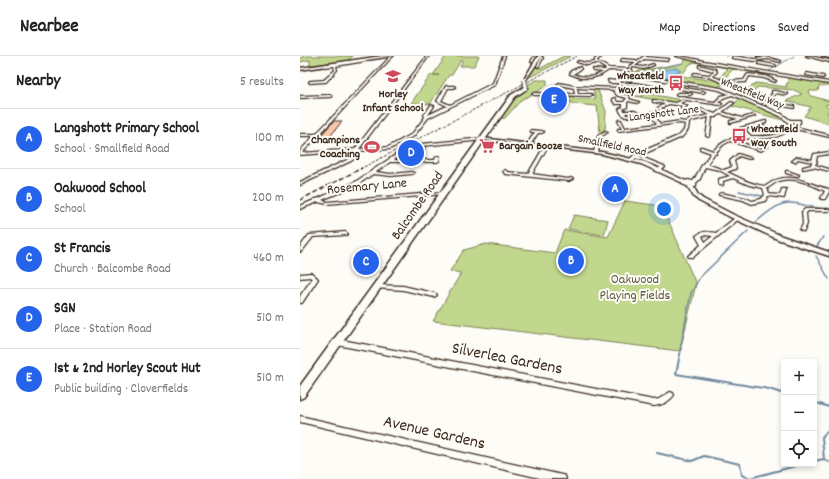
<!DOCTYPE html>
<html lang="en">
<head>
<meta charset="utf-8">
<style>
  :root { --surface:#fff; --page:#f2f2f2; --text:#222; --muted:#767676; --line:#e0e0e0; --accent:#2563eb }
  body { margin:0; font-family:Dekko,sans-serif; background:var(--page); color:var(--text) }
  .controls { position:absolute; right:12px; bottom:12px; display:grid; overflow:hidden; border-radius:4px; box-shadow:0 2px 6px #0003 }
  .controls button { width:36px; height:36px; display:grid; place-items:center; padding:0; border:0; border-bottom:1px solid var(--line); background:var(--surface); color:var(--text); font:20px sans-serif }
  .you { position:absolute; left:364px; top:153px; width:14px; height:14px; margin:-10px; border:3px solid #fff; border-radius:50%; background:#1a73e8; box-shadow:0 0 0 6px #1a73e833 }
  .badge { display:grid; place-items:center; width:26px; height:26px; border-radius:50%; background:var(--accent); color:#fff; font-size:13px; font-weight:700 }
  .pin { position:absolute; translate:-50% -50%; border:2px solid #fff; box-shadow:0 1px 4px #0006 }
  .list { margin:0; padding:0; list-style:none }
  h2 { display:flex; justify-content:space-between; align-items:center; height:52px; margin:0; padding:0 16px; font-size:17px }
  h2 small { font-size:13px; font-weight:400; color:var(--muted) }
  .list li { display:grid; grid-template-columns:26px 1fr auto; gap:12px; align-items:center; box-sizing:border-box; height:60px; padding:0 16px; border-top:1px solid var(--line) }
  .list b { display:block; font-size:15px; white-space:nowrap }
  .list p { margin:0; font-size:13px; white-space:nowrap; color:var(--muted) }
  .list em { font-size:13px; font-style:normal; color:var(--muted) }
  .icon { flex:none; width:22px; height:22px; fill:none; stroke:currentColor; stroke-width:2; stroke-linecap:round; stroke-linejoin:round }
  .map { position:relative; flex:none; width:529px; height:423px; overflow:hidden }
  header { display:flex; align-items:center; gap:24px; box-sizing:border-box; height:56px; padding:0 20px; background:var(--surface); border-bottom:1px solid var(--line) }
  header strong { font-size:19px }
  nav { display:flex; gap:22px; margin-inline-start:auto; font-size:14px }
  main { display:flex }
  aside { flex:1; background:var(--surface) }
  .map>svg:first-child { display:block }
</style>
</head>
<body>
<header>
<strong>Nearbee</strong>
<nav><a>Map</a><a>Directions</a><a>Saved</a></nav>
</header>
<main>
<aside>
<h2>Nearby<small>5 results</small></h2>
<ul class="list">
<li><span class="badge">A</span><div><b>Langshott Primary School</b><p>School · Smallfield Road</p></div><em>100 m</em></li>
<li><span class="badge">B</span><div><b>Oakwood School</b><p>School</p></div><em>200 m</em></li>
<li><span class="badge">C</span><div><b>St Francis</b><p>Church · Balcombe Road</p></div><em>460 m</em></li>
<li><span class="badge">D</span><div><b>SGN</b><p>Place · Station Road</p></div><em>510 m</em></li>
<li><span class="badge">E</span><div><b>1st &amp; 2nd Horley Scout Hut</b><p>Public building · Cloverfields</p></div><em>510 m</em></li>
</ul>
</aside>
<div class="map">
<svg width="529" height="423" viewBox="0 0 529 423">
  <rect width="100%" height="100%" fill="#fdfcf7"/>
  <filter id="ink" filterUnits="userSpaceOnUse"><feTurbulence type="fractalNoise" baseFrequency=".025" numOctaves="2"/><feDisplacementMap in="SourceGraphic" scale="8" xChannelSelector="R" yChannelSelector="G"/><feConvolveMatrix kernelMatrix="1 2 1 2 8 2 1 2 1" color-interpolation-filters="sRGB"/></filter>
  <g filter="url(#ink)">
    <g fill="#c1d78d" stroke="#7e8056" fill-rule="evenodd">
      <polygon points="5,0 53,0 47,5 10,9 10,4 0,6 0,2"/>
      <polygon points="146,0 179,0 174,10 160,10 163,4 161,4 152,19 149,19 130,48 111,47 131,19 139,19 133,19"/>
      <polygon points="264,0 271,0 226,23 234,11 241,12"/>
      <path d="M385,3L476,19L472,20L433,13L422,25L423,29L416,31L335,18V16L383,7ZM395,6L427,12L420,22L409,24L381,20L390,8Z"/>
      <polygon points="486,19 529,27 529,30 519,30 518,35 509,35 511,40 529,45 529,48 525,49 529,53 527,57 529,59 529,68 504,60 511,51 486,45 502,38 494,34 458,31 446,41 439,40 456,27 487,31 486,28 489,26"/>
      <polygon points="236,24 247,24 247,29 234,38 222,43 205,62 199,63 215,42 207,40"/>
      <polygon points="293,32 297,32 306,55 305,73 300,77 297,50 274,48 259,41 273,40 274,43 295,43"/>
      <polygon points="346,37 381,44 375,48 335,40 342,40"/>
      <polygon points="440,42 486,63 489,70 477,78 454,80 473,78 484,72 485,69 484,68 486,65 432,50"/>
      <polygon points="325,145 362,150 396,228 380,295 133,265 161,217 150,215 164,194 186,188 255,197 264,174 308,181"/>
      <polygon points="274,159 308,164 304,179 268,173"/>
    </g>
    <polygon fill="#93c9f1" stroke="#70899d" points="376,12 381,15 371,18 371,21 364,22 348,20 348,17"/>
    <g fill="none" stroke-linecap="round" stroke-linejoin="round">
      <g stroke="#70899d" stroke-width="1">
        <polyline points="385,0 387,1"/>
        <polyline points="426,1 428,0"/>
        <polyline points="469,15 494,0"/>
        <polyline points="337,18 383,7 386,3"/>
      </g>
      <g stroke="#70899d" stroke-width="1.5">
        <polyline points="439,135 462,140"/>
        <path d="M455,167C486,140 485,146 524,153"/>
        <polyline points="517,190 523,181"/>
        <polyline points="516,200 529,223"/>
        <polyline points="380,294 391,237 400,221 448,175"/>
      </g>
      <g stroke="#70899d" stroke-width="2">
        <polyline points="381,293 376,318 469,333 484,338"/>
        <polyline points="514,346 529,351"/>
        <polyline points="357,397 392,405 404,400 440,408 442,419 450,422 503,408"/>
        <polyline points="524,403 522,381 529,373"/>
        <polyline points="514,405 524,403 529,406"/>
      </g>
    </g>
    <g fill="#fbc7ac" stroke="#3b2a1e">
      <polygon points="34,65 42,65 29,82 18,82"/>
      <polygon points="125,91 125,94 113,102 105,102 108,99 104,99 113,92"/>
      <polygon points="55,203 79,203 77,208 74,208 73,211 65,211 66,209 52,210"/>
    </g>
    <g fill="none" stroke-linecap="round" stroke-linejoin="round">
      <defs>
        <g id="minor">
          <polygon points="91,0 93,0 2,97 55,93 127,0 129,0 59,93 88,91 112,78 125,61 124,59 131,49 134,50 128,59 147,50 137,45 146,30 154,30 155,31 154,32 148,32 141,45 150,49 193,27 203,0 205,0 195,29 128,62 114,80 90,93 59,95 57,101 51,105 0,129 0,126 49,103 54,99 55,95 0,99 0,95 14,80 0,80 0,78 16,78"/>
          <polygon points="234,0 236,0 233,6 231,6"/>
          <polygon points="240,0 243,2 239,10 238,11 237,10 241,2 239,1"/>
          <path d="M300,0H303L297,4L298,6L309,12L329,13L330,9H332L344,0H347L346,1L369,3L368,5L344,3L335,10L344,11L353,8L354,9L344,13L333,11L331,12L334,18L421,32L482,58L490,64H500V67L498,68L494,66H492V70L529,79V81L491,72C477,87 455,81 437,83L434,84L460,93L465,89L468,90L461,95L430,85L423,89L416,96V98H414L407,108L424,114L432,111L430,105L438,98L451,102L449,103L439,100L434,105L436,112L435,113L427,116C440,122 452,129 466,130C488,112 506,128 529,133V136L525,143H521V142L525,135C511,129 491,118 475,127C473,128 470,131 467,132L469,138L480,139L482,133H486V134L484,142L468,140L465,145L452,148L443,144L419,139V138L421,137L446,142L452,145L461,143L465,139L463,132L449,129L433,122L423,125V129H419V123L430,120L419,114L405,111L400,123L396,127V131H389L382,128V126L388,124L393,125L394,124L402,109L411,97L400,93V91H402L413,95C424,84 432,81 447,80L440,74V72L465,65H466V67L459,69L471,73V75H469L456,70L444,73L451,80C467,80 478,82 489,70L488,66L480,60L432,39L423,42L418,47H421L422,48L420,49L386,44L380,47L387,50L383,54L380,53L383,50L369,48L361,52L366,56V58L325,61L321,57L319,53L323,51V48H315L312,43L315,42L317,46H324L327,42L318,40L313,35L315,34L277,32L278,38H291L292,39L290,40L234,39L232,38L234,37L275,38L274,32L260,29L257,33H255V31L259,27L275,30L316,32L318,30V27H309L308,24L317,25V22L329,21L330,22L331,25H329L328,23L320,24L321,27H335L358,31V33H357L335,29H321V30L319,34L317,35L320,38L330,40L329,43L339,46L337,47L328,45L327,47V51L323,53L324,55H335L337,56L335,57H325L326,59L362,56L357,52L365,48L353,46V44H354L376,47L386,42L415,46L421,40L429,38L419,34L333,20L329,15L309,14L301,19L291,22H281L270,18L271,15L280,11L281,13L273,18C283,22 293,22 303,16L294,15L293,13L305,14L306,13L297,7L287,9L277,6L278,5L287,7L295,6V3Z"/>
          <polygon points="376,0 380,0 404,5 529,26 529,28 404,7"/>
          <polygon points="433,0 454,3 465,2 457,0 461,0 481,5 480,6 468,3 454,5 432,2"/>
          <polygon points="506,0 510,0 529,4 529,6"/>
          <polygon points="522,0 529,0 529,2"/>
          <polygon points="65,3 66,5 36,10 37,14 26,26 10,27 9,26 10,25 24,24 35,14 34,10 24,11 23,9"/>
          <polygon points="322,3 336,4 337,5 336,6 321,5"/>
          <polygon points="459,6 475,9 476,10 475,11 458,8"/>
          <polygon points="399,9 415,13 417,16 412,20 424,25 444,24 447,19 448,18 465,20 476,25 475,26 464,22 449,20 446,26 427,27 426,28 409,21 393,19 394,17 409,19 414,16 413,15 399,11"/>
          <polygon points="507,17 523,20 524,21 523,22 506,19"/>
          <polygon points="380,31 403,35 405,36 403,37 379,33 379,31"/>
          <polygon points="472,35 476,35 488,38 486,39 476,37 468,45 493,50 494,50 494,52 467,47 465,49 463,49 463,47 473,37 472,37"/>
          <polygon points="378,37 390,37 392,38 390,39 377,39 376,38"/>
          <polygon points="30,39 31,39 31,41 0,42 0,40"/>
          <polygon points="431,46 434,47 422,56 442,62 453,59 455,60 431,67 430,67 430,65 438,63 420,58 416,61 411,61 412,62 410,80 408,81 406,80 409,61 392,65 389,67 388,74 382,81 339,100 364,110 365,111 361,115 359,115 358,114 360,111 336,102 332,105 329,104 334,99 380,79 384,74 385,68 380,67 319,75 318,75 318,73 322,73 318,65 319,64 321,64 325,72 357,68 352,61 354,60 355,60 360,68 380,65 386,66 391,63 387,59 387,57 389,57 394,62 410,59 401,55 400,54 402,53 415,58"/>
          <polygon points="231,74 242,75 244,76 242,77 238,77 230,89 229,89 227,88 235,76 231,76"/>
          <polygon points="305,75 308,76 302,80 298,96 295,97 294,96 298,80"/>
          <polygon points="183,82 184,82 184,84 112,91 94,104 135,104 136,101 138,100 140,101 139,105 137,106 90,106 76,116 91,118 112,116 114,117 112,118 91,120 73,118 59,128 22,144 27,146 143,136 145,137 145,138 27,148 18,146 0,153 0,150 14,144 14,143 17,143 55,126 110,89"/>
          <polygon points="245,89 248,90 232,118 268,123 271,122 273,123 269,125 205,118 203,115 205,114 208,116 228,118"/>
          <polygon points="529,96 529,98 517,100 516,105 517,106 516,107 515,109 529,113 529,115 513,111 503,113 503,111 511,109 512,106 498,103 495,106 492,105 497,101 512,104 514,98"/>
          <polygon points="486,115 488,115 499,119 498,120 497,120 486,117"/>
          <polygon points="505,153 529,153 529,155 508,155 506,157 507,168 504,175 502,175 500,174 503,168 502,156"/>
          <path d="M435,162H437L439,163L393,201H389L388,200L389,199L401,189L396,180C403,174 408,176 416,177ZM404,179L413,180L405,186L402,180Z"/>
          <polygon points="45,176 48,178 47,179 13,181 2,195 0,196 0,191 9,179"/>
          <polygon points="11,217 13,218 18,223 2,247 0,247 0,240 12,223 10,221 0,222 0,218"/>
          <polygon points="76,229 103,230 134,237 136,238 137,239 136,240 134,241 103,234 74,232 73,231"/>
          <path d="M37,283L354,344L359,343L370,336L373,337L374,339C369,346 362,349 354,350L37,289L35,288L34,286L35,284Z"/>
          <polygon points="0,360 262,419 265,420 266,423 244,423 0,366"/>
        </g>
        <g id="tertiary">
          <polygon points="181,82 302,96 345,106 388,126 385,128 383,127 341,108 302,98 183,84 181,84"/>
          <polygon points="391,129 393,130 398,139 403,143 434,159 482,180 529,196 529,200 477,183 430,161 399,145 394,141 388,131"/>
        </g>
        <g id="secondary">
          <polygon points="238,0 242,0 225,25 223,25"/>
          <polygon points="224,31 228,32 215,41 4,341 0,343 0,330 211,39"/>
        </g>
        <polygon id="primary" points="82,0 93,0 0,14 0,12"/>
      </defs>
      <use href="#minor" stroke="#3b2a1e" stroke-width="2.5"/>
      <use href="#tertiary" stroke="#3b2a1e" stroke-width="3"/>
      <use href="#secondary" stroke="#3b2a1e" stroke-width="3"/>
      <use href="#primary" stroke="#3b2a1e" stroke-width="3"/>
      <use href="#minor" fill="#fdfcf7" fill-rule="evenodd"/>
      <use href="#tertiary" fill="#fdfcf7" fill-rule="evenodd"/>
      <use href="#secondary" fill="#fdfcf7" fill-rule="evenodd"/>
      <use href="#primary" fill="#fdfcf7" fill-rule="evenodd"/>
      <polyline stroke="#3b2a1e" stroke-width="1" stroke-dasharray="3 1.5" stroke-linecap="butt" points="60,113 277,0"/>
      <polyline stroke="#3b2a1e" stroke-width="1.5" stroke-dasharray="5 2.5" stroke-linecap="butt" points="0,144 62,112"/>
      <defs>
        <polyline id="secondary-bridge" points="224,24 226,32"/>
      </defs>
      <use href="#secondary-bridge" stroke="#3b2a1e" stroke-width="5.5" stroke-linecap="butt"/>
      <use href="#secondary-bridge" stroke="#fdfcf7" stroke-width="4"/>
    </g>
  </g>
  <defs>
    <symbol id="school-bare" viewBox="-9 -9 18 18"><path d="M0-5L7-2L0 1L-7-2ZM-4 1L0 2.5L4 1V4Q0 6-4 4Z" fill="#d1495b" stroke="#fdfcf7" stroke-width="2.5" paint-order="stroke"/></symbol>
    <symbol id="bus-bare" viewBox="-9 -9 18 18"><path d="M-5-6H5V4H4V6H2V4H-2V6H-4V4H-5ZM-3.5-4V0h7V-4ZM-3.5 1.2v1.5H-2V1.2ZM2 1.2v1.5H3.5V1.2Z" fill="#d1495b" stroke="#fdfcf7" stroke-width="2.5" paint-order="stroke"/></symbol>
    <symbol id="supermarket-bare" viewBox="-9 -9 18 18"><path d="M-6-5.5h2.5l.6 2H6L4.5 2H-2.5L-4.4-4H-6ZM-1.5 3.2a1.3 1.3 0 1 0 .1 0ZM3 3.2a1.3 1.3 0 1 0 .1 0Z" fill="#d1495b" stroke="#fdfcf7" stroke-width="2.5" paint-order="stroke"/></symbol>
    <symbol id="stadium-bare" viewBox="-9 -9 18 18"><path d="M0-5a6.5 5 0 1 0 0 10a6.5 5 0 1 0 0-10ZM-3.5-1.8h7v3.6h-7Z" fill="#d1495b" stroke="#fdfcf7" stroke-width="2.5" paint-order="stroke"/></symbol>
  </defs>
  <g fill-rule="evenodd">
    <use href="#school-bare" x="82" y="9" width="22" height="22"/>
    <use href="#bus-bare" x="365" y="16" width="22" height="22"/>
    <use href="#bus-bare" x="428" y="69" width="22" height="22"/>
    <use href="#supermarket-bare" x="176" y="79" width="22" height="22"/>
    <use href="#stadium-bare" x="61" y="80" width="22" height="22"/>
  </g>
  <g text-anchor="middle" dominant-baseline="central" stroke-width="4" stroke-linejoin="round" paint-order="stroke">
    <g font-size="12" font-weight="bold" fill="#3b2a1e" stroke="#fdfcf7" text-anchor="end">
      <text x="364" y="20">Wheatfield<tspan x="364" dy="14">Way North</tspan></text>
      <text x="93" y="38" text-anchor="middle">Horley<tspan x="93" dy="14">Infant School</tspan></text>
      <text x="451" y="73" text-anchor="start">Wheatfield<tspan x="451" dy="14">Way South</tspan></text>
      <text x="60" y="84">Champions<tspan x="60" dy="14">Coaching</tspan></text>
      <text x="199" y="90" text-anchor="start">Bargain Booze</text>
    </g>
    <g font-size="12" fill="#3b2a1e" stroke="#fdfcf7">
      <text transform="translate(452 38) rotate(22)">Wheatfield Way</text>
      <text transform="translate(364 58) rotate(-7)">Langshott Lane</text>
      <text transform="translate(312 90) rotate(12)">Smallfield Road</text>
    </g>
    <g font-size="14" fill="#3b2a1e" stroke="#fdfcf7">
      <text transform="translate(67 131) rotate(-5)">Rosemary Lane</text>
      <text transform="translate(118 150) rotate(-55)">Balcombe Road</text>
    </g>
    <g font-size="14" fill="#5c553a" stroke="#fdfcf7">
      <text x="335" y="224">Oakwood<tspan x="335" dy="16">Playing Fields</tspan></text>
    </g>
    <g font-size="17" fill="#3b2a1e" stroke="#fdfcf7">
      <text transform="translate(207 304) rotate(11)">Silverlea Gardens</text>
      <text transform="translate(134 378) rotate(13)">Avenue Gardens</text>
    </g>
  </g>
</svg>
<div class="controls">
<button>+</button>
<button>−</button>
<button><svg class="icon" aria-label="locate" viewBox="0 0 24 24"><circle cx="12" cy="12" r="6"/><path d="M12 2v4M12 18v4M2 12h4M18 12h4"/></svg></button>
</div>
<div class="you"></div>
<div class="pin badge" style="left:315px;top:133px">A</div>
<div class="pin badge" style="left:271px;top:205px">B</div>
<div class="pin badge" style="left:66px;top:206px">C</div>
<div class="pin badge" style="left:111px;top:97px">D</div>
<div class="pin badge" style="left:254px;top:44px">E</div>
</div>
</main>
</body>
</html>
